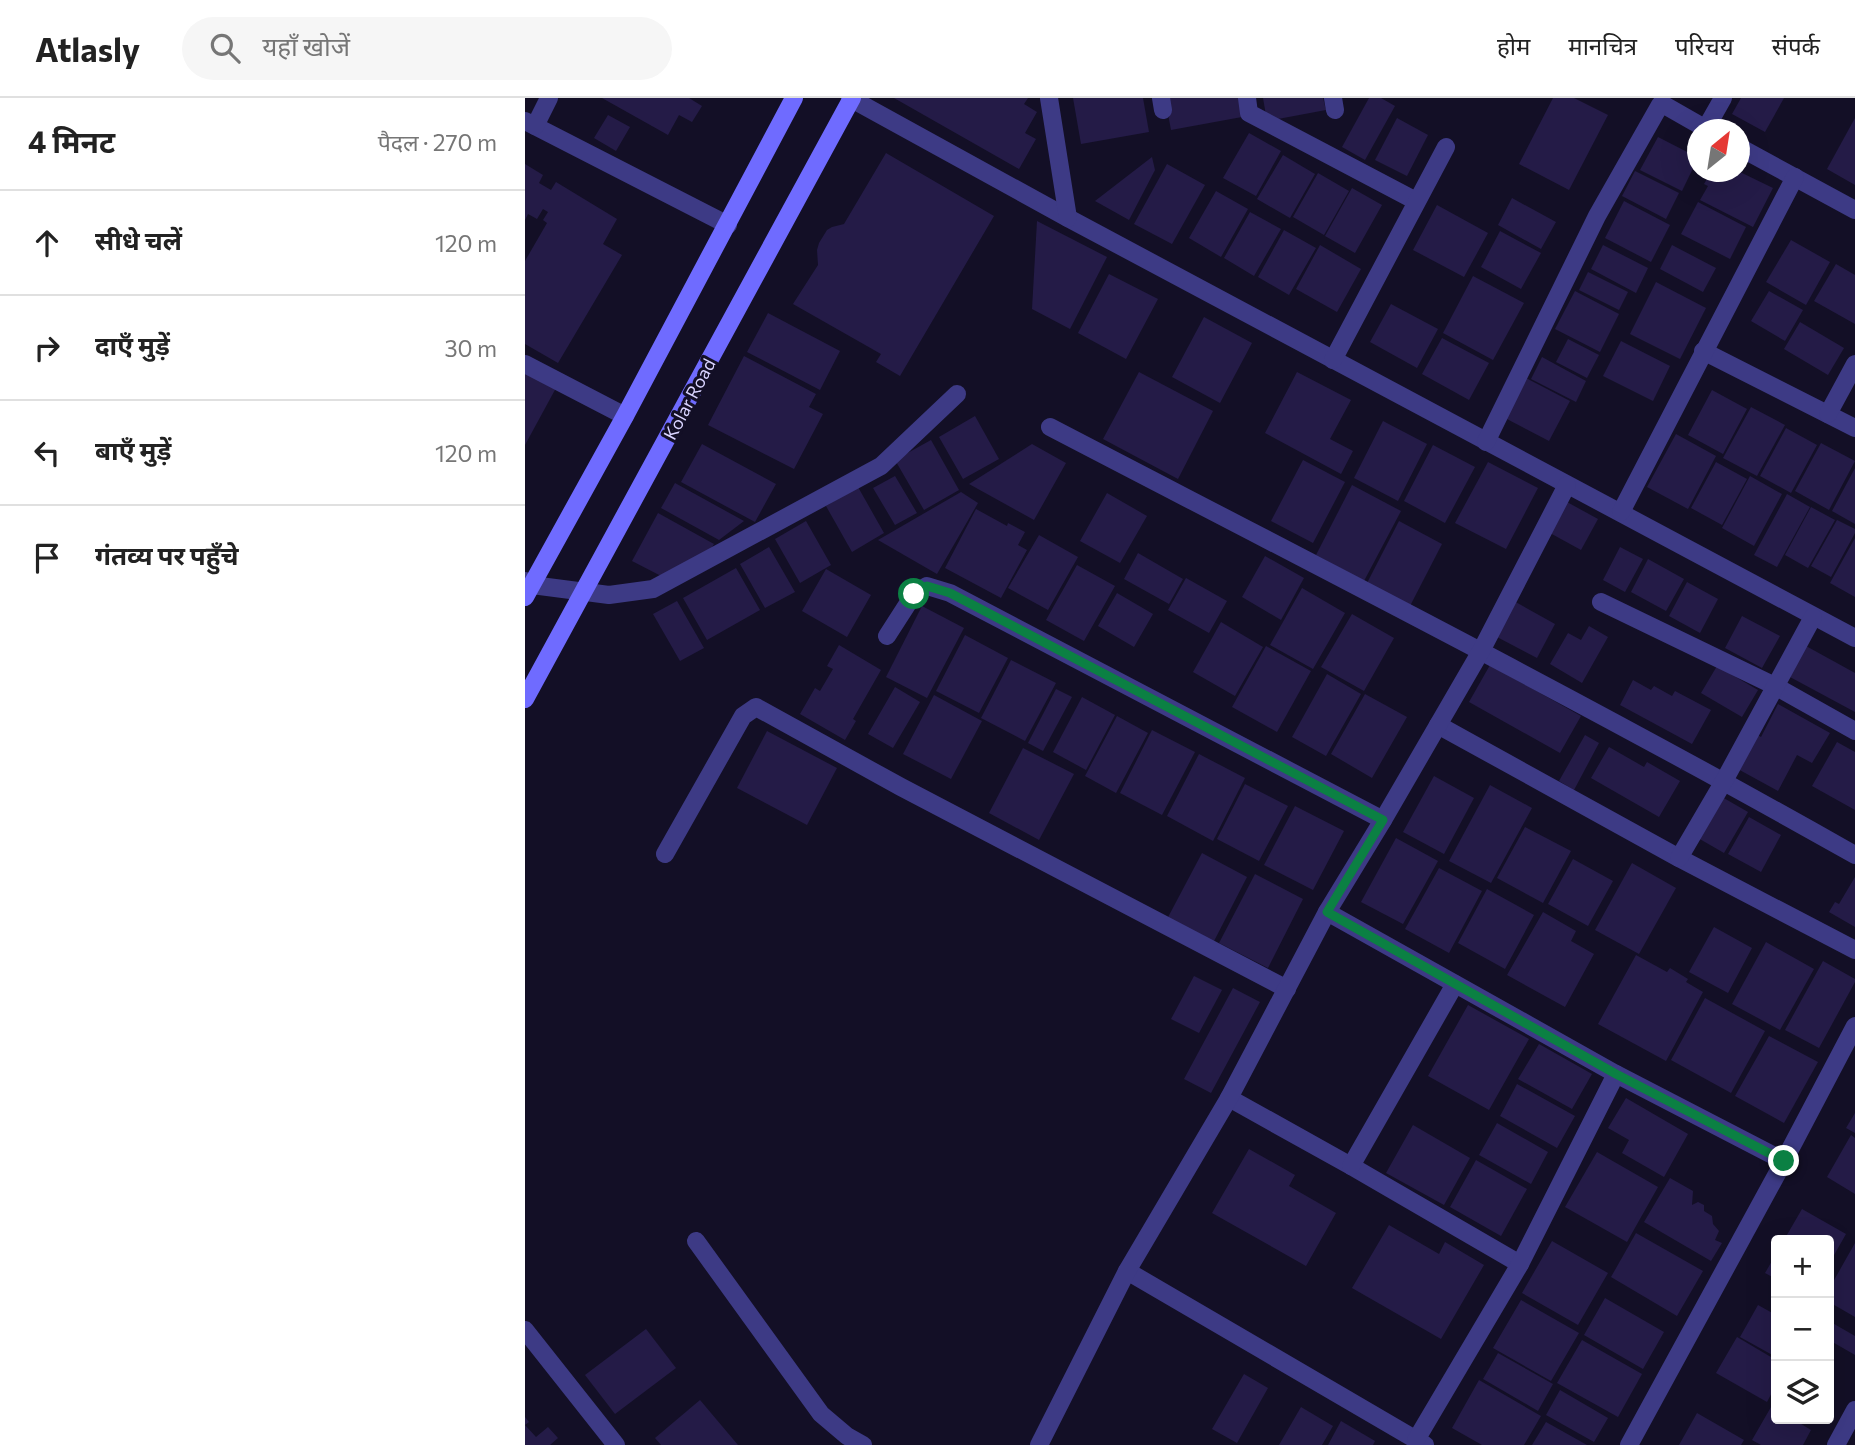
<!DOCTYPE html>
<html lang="hi">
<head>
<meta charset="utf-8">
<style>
  :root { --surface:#fff; --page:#f6f6f6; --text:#222; --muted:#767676; --line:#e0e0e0 }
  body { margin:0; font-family:Commissioner,"Noto Sans Devanagari",sans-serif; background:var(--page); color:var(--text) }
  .controls { position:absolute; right:21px; bottom:21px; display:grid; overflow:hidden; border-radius:7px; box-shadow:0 7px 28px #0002 }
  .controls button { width:63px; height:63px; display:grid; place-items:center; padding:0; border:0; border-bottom:2px solid var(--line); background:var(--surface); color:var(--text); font:35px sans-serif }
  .compass { position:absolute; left:1162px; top:21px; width:63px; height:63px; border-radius:50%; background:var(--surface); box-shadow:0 7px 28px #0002; rotate:30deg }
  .stop { position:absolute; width:21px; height:21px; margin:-16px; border:5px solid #0b8043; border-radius:50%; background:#fff }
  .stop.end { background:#0b8043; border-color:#fff; box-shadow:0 2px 7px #0008 }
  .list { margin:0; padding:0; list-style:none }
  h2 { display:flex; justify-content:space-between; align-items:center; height:91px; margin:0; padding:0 28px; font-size:30px }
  h2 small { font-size:23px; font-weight:400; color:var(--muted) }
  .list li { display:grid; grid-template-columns:46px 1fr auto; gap:21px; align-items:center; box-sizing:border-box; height:105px; padding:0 28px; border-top:2px solid var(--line) }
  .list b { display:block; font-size:26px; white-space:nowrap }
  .list em { font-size:23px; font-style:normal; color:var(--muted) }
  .icon { flex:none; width:38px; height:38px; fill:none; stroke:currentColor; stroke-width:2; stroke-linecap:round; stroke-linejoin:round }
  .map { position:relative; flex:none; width:1330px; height:1347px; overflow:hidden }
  header { display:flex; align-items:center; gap:42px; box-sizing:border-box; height:98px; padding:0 35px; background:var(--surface); border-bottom:2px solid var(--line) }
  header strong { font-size:33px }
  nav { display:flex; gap:38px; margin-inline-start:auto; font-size:24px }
  .search { width:490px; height:63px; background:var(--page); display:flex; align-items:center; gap:18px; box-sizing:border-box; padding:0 24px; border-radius:38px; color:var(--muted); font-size:26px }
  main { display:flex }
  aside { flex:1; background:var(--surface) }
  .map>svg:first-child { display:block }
</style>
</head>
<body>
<header>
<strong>Atlasly</strong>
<div class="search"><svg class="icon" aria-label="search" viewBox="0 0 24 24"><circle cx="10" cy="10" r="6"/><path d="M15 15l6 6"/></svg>यहाँ खोजें</div>
<nav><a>होम</a><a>मानचित्र</a><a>परिचय</a><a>संपर्क</a></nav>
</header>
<main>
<aside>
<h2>4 मिनट<small>पैदल · 270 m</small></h2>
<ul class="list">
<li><svg class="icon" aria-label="ahead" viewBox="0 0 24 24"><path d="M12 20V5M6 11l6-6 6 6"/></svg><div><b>सीधे चलें</b></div><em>120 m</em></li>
<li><svg class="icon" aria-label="right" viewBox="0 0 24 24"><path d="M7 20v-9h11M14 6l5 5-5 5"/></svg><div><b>दाएँ मुड़ें</b></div><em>30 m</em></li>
<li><svg class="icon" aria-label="left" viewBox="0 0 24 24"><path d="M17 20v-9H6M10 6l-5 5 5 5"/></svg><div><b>बाएँ मुड़ें</b></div><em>120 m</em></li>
<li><svg class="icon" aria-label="arrive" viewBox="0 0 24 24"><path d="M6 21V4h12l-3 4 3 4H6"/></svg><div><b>गंतव्य पर पहुँचे</b></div></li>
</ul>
</aside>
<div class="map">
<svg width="1330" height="1347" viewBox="0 0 1330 1347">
  <rect width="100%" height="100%" fill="#130f26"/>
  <g fill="#241b47">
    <polygon points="77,0 164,0 177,8 167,24 154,17 143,37"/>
    <polygon points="369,0 503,0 499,6 512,14 500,35 511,41 494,71"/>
    <polygon points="548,0 618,0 624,34 556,46"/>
    <polygon points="640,0 714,0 717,19 646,32"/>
    <polygon points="738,0 798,0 801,12 742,23"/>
    <polygon points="844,0 856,0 870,8 840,62 817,49"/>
    <polygon points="1028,0 1049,0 1083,17 1044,92 994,66"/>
    <polygon points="1216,0 1259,0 1240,34 1207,16"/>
    <polygon points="83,17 105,29 91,53 69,40"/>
    <polygon points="872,20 903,37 882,78 850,62"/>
    <polygon points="1330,20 1330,87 1302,71"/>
    <polygon points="724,35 756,53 731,98 698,80"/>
    <polygon points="1133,39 1172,59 1172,62 1157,93 1115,72"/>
    <polygon points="361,55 469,118 375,278 351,264 356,256 268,206 293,167 292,152 294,145 302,132 307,129 319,126"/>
    <polygon points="758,57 790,76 765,120 732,101"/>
    <polygon points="627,59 630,72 604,122 570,103"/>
    <polygon points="0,66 18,77 14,85 26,92 31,84 92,121 78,146 97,157 33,265 0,246 0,163 22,125 18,122 23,114 18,111 12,121 3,116 0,122"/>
    <polygon points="642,66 680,87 647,146 609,126"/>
    <polygon points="1110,73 1154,95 1141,121 1097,98"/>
    <polygon points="1186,74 1215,74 1248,90 1228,129 1175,102 1183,88 1179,86"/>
    <polygon points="793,75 824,93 799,137 768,119"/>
    <polygon points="827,90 857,107 830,155 800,138"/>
    <polygon points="691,93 723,111 696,159 664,140"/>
    <polygon points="987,100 1031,124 1016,151 973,127"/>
    <polygon points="1099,103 1145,127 1126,164 1080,140"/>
    <polygon points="1173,104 1221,129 1205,161 1156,136"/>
    <polygon points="912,107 963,135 939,179 888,152"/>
    <polygon points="725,114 756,131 729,178 699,160"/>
    <polygon points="512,123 582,159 545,231 507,211"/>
    <polygon points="759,132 791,150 764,197 733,179"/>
    <polygon points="975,133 1016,155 996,191 956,169"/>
    <polygon points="1266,142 1305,164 1281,207 1241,184"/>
    <polygon points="795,147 836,171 812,214 771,191"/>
    <polygon points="1078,147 1123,170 1111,195 1066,171"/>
    <polygon points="1147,147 1191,170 1178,194 1135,171"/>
    <polygon points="1311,166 1330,177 1330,226 1289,203"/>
    <polygon points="1063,174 1103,194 1094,212 1054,192"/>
    <polygon points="584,176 633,201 601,261 553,235"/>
    <polygon points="948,178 999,205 968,262 918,235"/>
    <polygon points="1131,184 1181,210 1155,261 1105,236"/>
    <polygon points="1050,193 1094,216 1075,254 1030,231"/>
    <polygon points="1244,193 1278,212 1260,243 1226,223"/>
    <polygon points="866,206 913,231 892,270 845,244"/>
    <polygon points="243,215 315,253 295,292 222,254"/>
    <polygon points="679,219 727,245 695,305 647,279"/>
    <polygon points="1275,224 1319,250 1303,277 1259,251"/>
    <polygon points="917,240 964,265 944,302 897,276"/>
    <polygon points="1043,241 1074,257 1062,280 1031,264"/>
    <polygon points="1096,243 1145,268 1128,303 1078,278"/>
    <polygon points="219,258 291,296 284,309 298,316 269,371 183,327"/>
    <polygon points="1017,259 1061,283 1051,304 1006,281"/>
    <polygon points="0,273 31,290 0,347"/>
    <polygon points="614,274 688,313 653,381 578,341"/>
    <polygon points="772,274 826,302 805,341 828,353 816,376 740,335"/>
    <polygon points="1001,280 1045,303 1024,343 980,320"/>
    <polygon points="1187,292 1222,311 1198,356 1163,337"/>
    <polygon points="1226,309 1260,327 1232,378 1198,360"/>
    <polygon points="450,318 474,361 438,381 414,339"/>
    <polygon points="858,323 902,346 873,403 829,380"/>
    <polygon points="1261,330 1292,347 1266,395 1235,378"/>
    <polygon points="1151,336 1191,358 1163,411 1122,389"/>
    <polygon points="406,342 434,392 399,412 370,362"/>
    <polygon points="1296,345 1330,363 1304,412 1270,393"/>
    <polygon points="177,346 251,386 230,424 156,384"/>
    <polygon points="507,346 541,365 509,422 444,386"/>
    <polygon points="908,347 950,369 920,425 879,403"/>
    <polygon points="778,362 820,384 788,445 746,423"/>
    <polygon points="963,364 1013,390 981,451 930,425"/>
    <polygon points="1191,364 1222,381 1197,427 1166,410"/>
    <polygon points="1330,370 1330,426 1307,413"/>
    <polygon points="370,378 392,415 370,427 348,390"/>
    <polygon points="1225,378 1257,396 1229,448 1197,430"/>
    <polygon points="150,385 219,423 194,442 136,410"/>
    <polygon points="827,387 876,413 839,483 791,457"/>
    <polygon points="333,389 359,435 327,454 301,408"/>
    <polygon points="436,394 453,405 412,476 353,442"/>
    <polygon points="582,395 622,418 595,465 555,443"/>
    <polygon points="1262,396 1285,409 1252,469 1229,457"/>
    <polygon points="1042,404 1073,421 1056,452 1025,435"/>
    <polygon points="1286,409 1310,422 1283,470 1260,457"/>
    <polygon points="451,411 482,428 483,425 500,434 493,447 502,452 476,500 420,470"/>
    <polygon points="133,415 189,446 182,458 138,479 107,463"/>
    <polygon points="1312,422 1330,431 1330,435 1306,479 1286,468"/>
    <polygon points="281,423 306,467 275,485 250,441"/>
    <polygon points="874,423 917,446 885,508 842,485"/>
    <polygon points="514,437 553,459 523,512 483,490"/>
    <polygon points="1330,440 1330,499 1305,485"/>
    <polygon points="244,449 270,494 240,510 215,466"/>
    <polygon points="1095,449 1118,461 1100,494 1078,482"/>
    <polygon points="613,455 658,481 644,506 599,481"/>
    <polygon points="740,458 779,480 756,522 717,499"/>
    <polygon points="1123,461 1159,481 1141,513 1106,494"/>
    <polygon points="552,467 590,488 559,543 521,522"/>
    <polygon points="211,470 235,512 182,542 158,500"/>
    <polygon points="301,471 346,497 322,539 277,513"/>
    <polygon points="661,480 702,503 684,535 643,512"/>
    <polygon points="1162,484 1193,501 1175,535 1144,518"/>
    <polygon points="777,490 820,515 788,571 745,547"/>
    <polygon points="592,495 628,516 609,549 573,528"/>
    <polygon points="987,502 1030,526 1012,560 972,539"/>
    <polygon points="152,503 179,550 155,563 128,516"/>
    <polygon points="397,508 439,530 402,600 361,579"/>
    <polygon points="827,516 869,540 839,593 796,569"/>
    <polygon points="1217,518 1255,538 1237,570 1200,550"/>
    <polygon points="696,524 738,549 710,598 668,574"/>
    <polygon points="1064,528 1083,539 1057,585 1025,566 1043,535 1056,542"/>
    <polygon points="440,537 483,560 454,615 411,593"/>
    <polygon points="314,547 356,572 328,621 331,623 320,642 275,616 290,590 295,593 308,571 302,568"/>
    <polygon points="741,548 786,573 752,634 707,609"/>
    <polygon points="1281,548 1330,575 1330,614 1265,579"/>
    <polygon points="486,562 531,585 500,643 456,620"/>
    <polygon points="965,567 1056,618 1035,655 944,604"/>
    <polygon points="1192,568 1233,592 1217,619 1176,595"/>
    <polygon points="802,576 836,596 801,658 767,639"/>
    <polygon points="1108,582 1126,592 1129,588 1147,598 1150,593 1186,612 1167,646 1095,607"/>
    <polygon points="370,589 395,604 368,650 343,636"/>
    <polygon points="531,591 547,599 518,653 503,645"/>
    <polygon points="840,596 882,619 847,680 806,656"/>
    <polygon points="409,597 457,623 426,681 378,656"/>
    <polygon points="557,599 590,617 561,672 528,654"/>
    <polygon points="1253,606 1305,635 1287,665 1272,657 1253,693 1211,670 1229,635 1236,639"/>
    <polygon points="592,618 623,635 591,695 560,678"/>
    <polygon points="627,632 670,654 637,717 595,695"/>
    <polygon points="242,633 312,670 282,727 212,690"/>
    <polygon points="1060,637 1074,645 1049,692 1034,683"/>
    <polygon points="1312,644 1330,654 1330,712 1287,688"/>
    <polygon points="1084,649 1119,669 1122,664 1155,683 1134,719 1066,680"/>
    <polygon points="498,650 549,676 514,742 464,715"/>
    <polygon points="674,656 720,680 688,743 642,718"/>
    <polygon points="909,678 949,700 919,756 878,734"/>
    <polygon points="720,686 763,708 734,763 692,741"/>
    <polygon points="965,687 1007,710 966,785 924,763"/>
    <polygon points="1197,699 1223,714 1199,755 1173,740"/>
    <polygon points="770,708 819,733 788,792 739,767"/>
    <polygon points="1224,719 1256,737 1236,774 1203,756"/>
    <polygon points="1000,729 1046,753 1018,805 972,780"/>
    <polygon points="871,740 913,763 878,826 836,804"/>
    <polygon points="677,755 722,779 687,847 641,823"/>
    <polygon points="1048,761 1088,783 1063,828 1023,806"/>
    <polygon points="1107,765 1151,790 1114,856 1070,832"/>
    <polygon points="914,770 957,793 924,855 880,831"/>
    <polygon points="730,776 778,801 743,870 694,845"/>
    <polygon points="1330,779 1330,829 1304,814 1310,804 1314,806"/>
    <polygon points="962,791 1009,817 980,871 933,845"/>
    <polygon points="1018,814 1051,833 1046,843 1069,856 1040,909 982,877"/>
    <polygon points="1189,829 1227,850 1203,895 1164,874"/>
    <polygon points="1241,844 1289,871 1255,932 1207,906"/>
    <polygon points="1111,857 1142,874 1145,870 1163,881 1161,884 1178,894 1141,963 1073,926"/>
    <polygon points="1298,863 1330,881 1330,884 1294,950 1260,932"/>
    <polygon points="669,878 697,892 674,935 646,921"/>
    <polygon points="708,890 735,904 686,995 659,981"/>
    <polygon points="1180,900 1240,933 1206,995 1146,962"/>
    <polygon points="943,907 1004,941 964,1012 903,978"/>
    <polygon points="1244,938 1293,964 1259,1025 1210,998"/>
    <polygon points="1014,946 1067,976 1047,1011 993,981"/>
    <polygon points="992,986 1050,1018 1032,1050 975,1018"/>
    <polygon points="1101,1000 1163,1036 1139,1079 1097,1055 1104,1042 1083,1030"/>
    <polygon points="1330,1015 1330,1035 1321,1030"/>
    <polygon points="972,1025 1023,1054 1006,1086 954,1057"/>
    <polygon points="888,1027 945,1060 919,1107 861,1075"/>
    <polygon points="1326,1037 1330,1040 1330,1096 1302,1079"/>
    <polygon points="724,1051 770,1077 764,1088 811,1115 781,1168 687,1115"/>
    <polygon points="1072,1054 1133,1089 1102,1144 1040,1109"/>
    <polygon points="951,1062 1002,1091 976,1138 925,1109"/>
    <polygon points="1145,1080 1168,1093 1167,1107 1173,1104 1179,1107 1179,1113 1187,1118 1188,1126 1194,1133 1190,1142 1197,1145 1186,1163 1119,1124"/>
    <polygon points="1277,1111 1321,1136 1304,1166 1304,1142 1259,1142"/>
    <polygon points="864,1127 914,1156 920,1144 959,1167 916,1241 827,1190"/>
    <polygon points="1111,1135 1178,1173 1152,1218 1086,1179"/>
    <polygon points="1027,1143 1083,1175 1053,1227 997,1195"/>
    <polygon points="1330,1145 1330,1219 1304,1204 1304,1191"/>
    <polygon points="1251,1156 1251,1181 1240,1175"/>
    <polygon points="1080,1200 1139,1234 1118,1271 1059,1237"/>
    <polygon points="996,1202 1054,1235 1026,1283 968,1250"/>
    <polygon points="1233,1207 1251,1217 1251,1259 1215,1239"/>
    <polygon points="1304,1223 1330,1238 1330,1257 1304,1242"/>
    <polygon points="121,1231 151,1270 90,1316 60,1277"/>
    <polygon points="1212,1239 1251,1262 1251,1287 1242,1304 1191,1275"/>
    <polygon points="1057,1242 1117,1276 1093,1319 1032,1285"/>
    <polygon points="973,1255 1028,1286 1013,1313 958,1281"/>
    <polygon points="719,1276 743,1290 712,1345 687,1331"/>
    <polygon points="954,1282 1016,1318 999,1347 957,1347 927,1330"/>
    <polygon points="1035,1292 1083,1320 1069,1344 1021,1317"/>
    <polygon points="175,1302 213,1347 136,1347 130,1340"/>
    <polygon points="776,1309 808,1328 797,1347 754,1347"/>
    <polygon points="1246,1309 1251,1311 1251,1321 1268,1321 1286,1332 1278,1347 1236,1347 1227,1342"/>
    <polygon points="1172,1315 1219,1342 1216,1347 1154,1347"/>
    <polygon points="0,1319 4,1324 0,1327 11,1339 23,1329 33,1340 25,1347 0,1347"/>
    <polygon points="816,1323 850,1343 848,1347 803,1347"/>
    <polygon points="1021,1324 1062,1347 1007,1347"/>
  </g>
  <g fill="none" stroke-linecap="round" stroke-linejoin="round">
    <g stroke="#3d3a85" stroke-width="18">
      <polyline points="325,0 543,120 1330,540"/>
      <polyline points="524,0 543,120"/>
      <polyline points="636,0 638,12"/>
      <polyline points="722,0 724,15 891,103"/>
      <polyline points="808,0 810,12"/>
      <polyline points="0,23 203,127"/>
      <polyline points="10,28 24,0"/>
      <polyline points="1181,30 1198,0"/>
      <polyline points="1214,49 1330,112"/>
      <polyline points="1178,253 1330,330"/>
      <polyline points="808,262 921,49"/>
      <polyline points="0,266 100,318"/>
      <polyline points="1303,316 1330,266"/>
      <path d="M525,329C794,469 1065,607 1330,757"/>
      <polyline points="961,344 1072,118 1135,7 1141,8 1183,32"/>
      <polyline points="1096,414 1270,79"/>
      <polyline points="0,483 7,487 84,497 128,491 356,368 432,296"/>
      <polyline points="1076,504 1250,588 1330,633"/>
      <polyline points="362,538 389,496 402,488 425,495 858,722"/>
      <polyline points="913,627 1154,760 1330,852"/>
      <polyline points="140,756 218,618 231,609 376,689 762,891"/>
      <polyline points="1154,760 1199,683 1288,519"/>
      <polyline points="802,814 1091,976 1259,1063"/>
      <polyline points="704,1000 826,1068 995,1166"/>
      <polyline points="826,1068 930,886"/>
      <polyline points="171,1143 296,1316 322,1338 338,1347"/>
      <polyline points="602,1173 900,1347"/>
      <polyline points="0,1232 91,1347"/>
      <polyline points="891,1342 995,1166 1091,976"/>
      <polyline points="514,1347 602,1173 704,1000 802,814 858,722 956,553 1042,387"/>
      <polyline points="1104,1347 1259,1063 1330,928"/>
      <polyline points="1311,1347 1330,1312"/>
    </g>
    <g stroke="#6f6bff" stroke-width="18">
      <polyline points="0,499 100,318 269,0"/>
      <polyline points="0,601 327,0"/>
    </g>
  </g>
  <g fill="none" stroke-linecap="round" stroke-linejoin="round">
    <polyline stroke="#0b8043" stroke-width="9" points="389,496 402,488 425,495 858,722 802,814 1091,976 1259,1063"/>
  </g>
  <g text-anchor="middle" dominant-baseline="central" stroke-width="6" stroke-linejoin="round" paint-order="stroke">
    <g font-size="18" fill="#d9d4ff" stroke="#130f26">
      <text transform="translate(164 301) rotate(-62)">Kolar Road</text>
    </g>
  </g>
</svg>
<div class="controls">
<button>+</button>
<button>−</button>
<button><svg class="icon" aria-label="layers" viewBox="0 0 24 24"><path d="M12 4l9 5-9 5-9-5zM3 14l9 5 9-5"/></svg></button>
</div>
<svg class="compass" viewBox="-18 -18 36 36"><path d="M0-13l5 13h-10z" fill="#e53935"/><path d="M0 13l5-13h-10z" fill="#767676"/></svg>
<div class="stop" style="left:389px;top:496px"></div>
<div class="stop end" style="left:1259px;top:1063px"></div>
</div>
</main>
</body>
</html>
